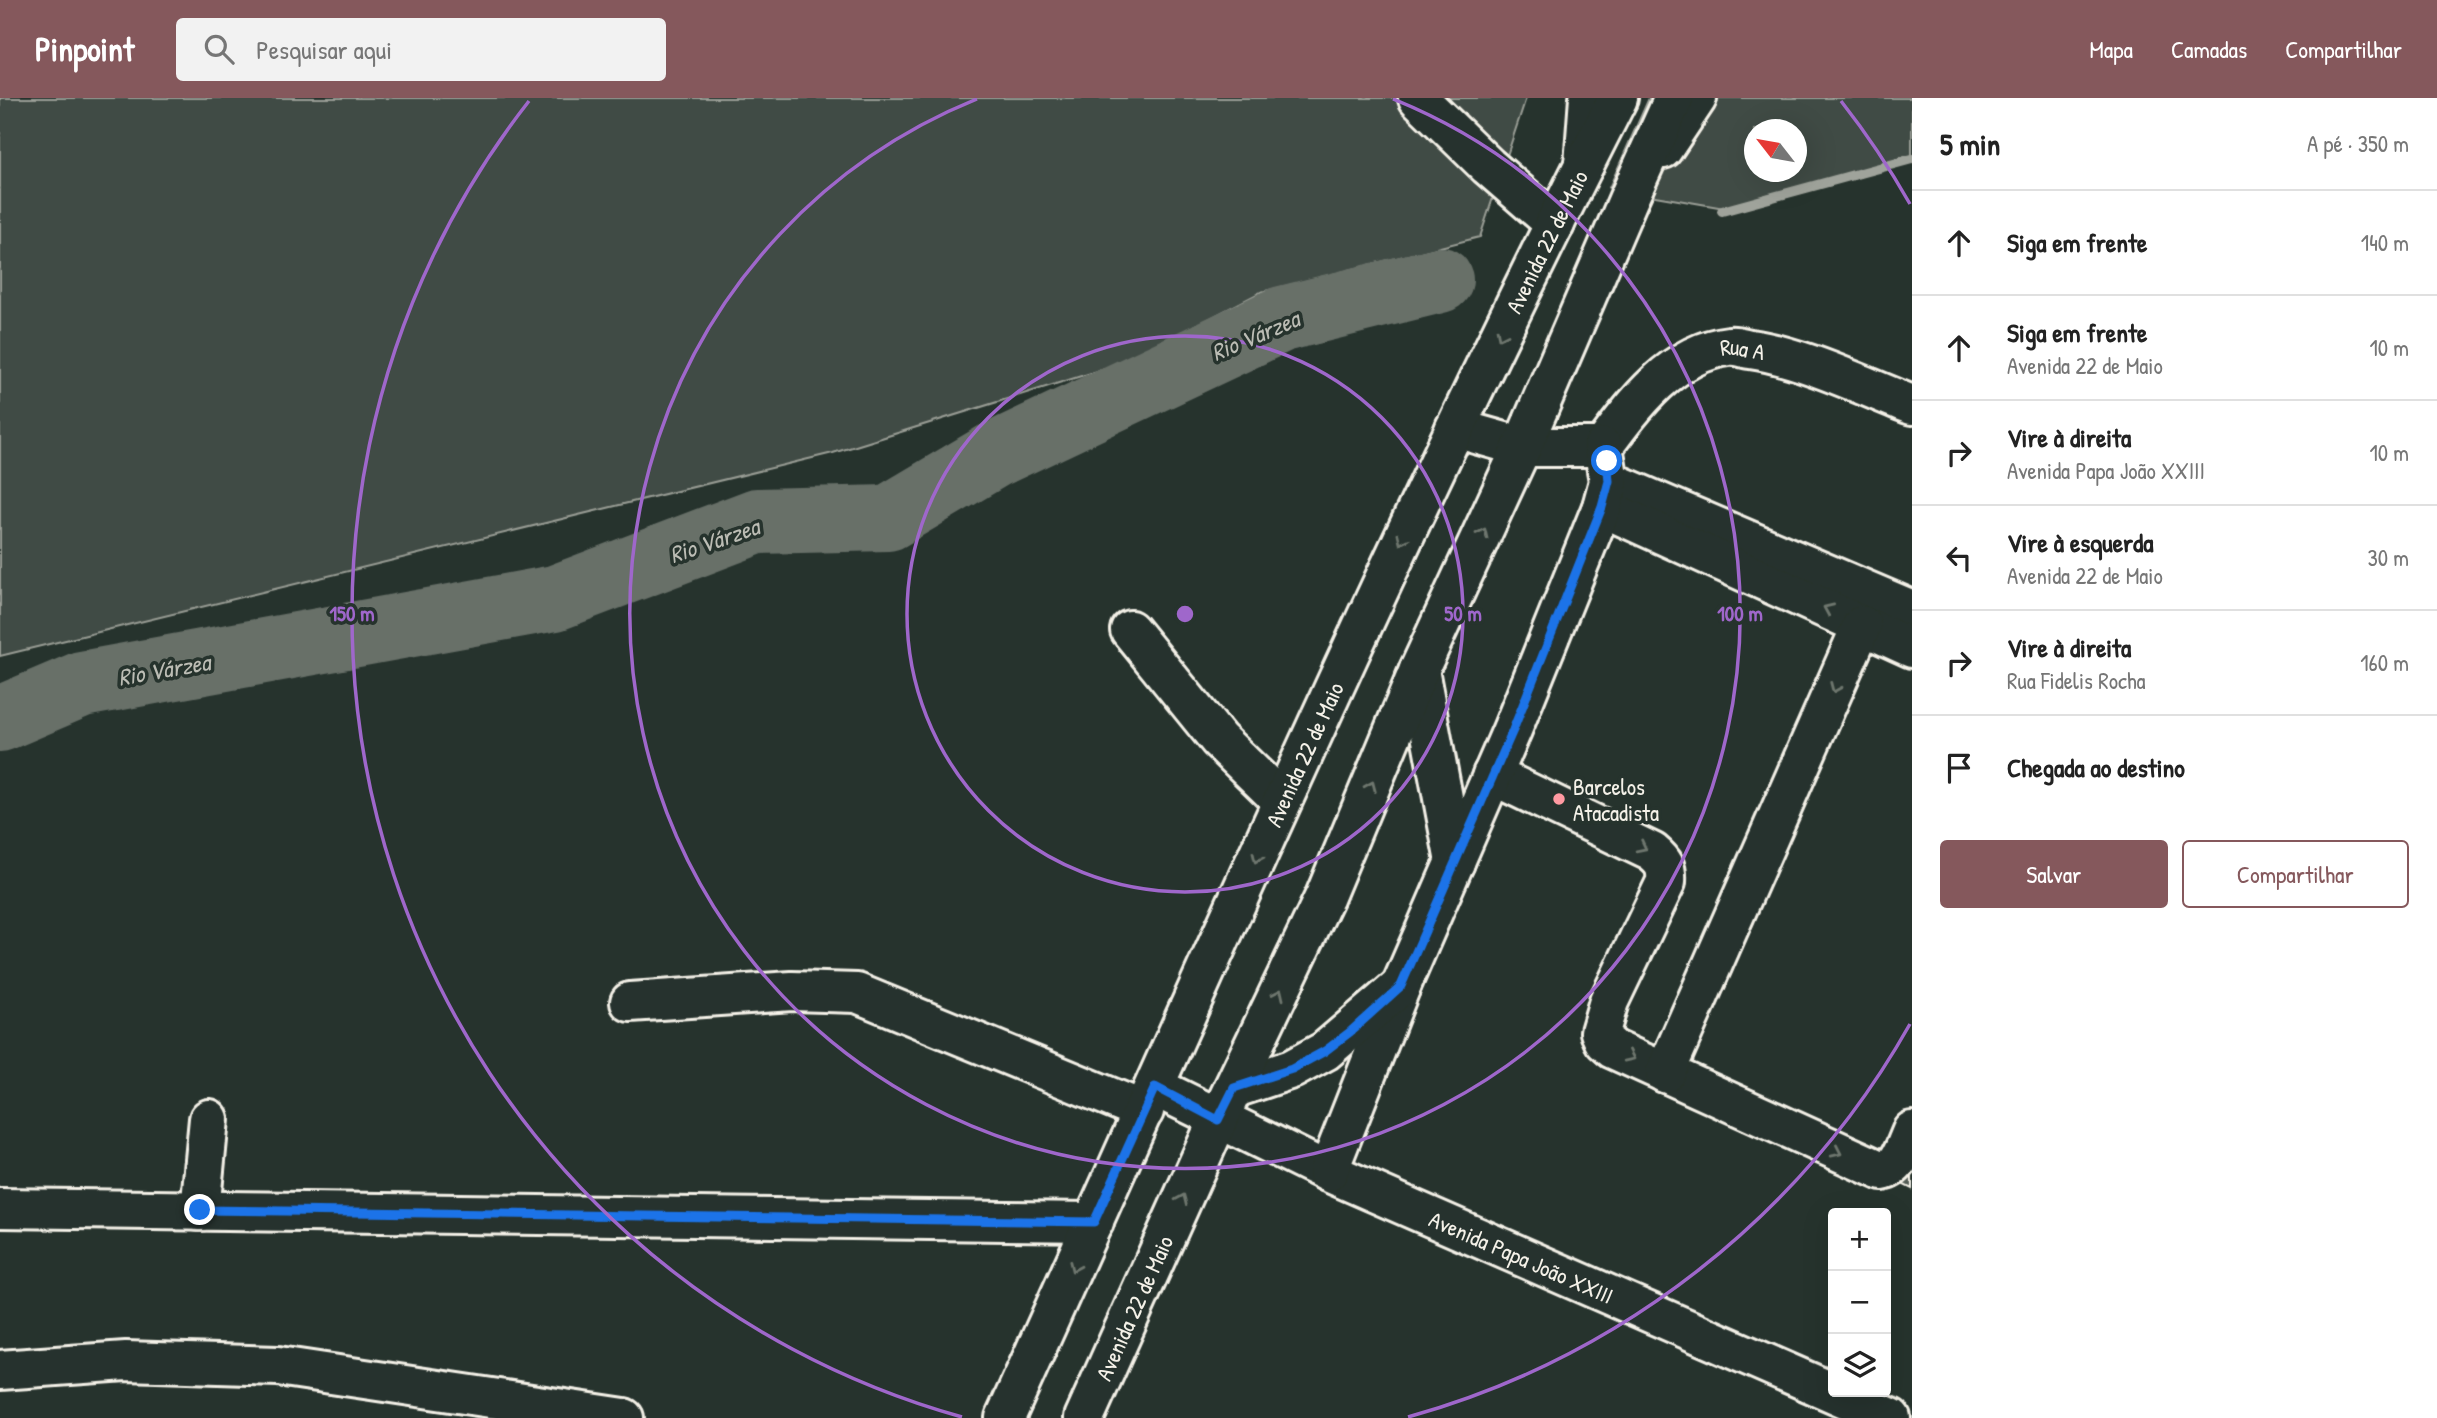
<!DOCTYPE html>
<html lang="pt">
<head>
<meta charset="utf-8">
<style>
  :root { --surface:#fff; --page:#f2f2f2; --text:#222; --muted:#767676; --line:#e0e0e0; --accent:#85585c }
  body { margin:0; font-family:"Patrick Hand",sans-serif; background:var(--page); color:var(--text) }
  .controls { position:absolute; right:21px; bottom:21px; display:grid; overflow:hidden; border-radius:7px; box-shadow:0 7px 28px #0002 }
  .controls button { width:63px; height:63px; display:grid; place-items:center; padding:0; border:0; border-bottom:2px solid var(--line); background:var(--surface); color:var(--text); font:35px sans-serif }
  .compass { position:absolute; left:1744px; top:21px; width:63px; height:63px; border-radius:50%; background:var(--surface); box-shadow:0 7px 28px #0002; rotate:301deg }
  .stop { position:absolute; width:21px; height:21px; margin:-16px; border:5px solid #1a73e8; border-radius:50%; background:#fff }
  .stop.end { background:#1a73e8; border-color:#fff; box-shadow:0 2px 7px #0008 }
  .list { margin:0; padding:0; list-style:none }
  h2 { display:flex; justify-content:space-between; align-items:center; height:91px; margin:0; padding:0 28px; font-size:30px }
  h2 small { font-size:23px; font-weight:400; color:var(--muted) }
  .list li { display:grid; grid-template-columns:46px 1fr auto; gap:21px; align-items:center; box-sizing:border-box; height:105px; padding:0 28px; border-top:2px solid var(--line) }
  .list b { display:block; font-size:26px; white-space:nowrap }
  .list p { margin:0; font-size:23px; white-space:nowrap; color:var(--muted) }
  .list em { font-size:23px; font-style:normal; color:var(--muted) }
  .actions { display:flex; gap:14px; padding:21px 28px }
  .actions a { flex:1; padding:16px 0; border:2px solid var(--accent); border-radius:7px; text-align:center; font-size:24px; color:var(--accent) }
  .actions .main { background:var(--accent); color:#fff }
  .icon { flex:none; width:38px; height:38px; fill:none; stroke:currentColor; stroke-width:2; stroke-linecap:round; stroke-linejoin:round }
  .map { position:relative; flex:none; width:1912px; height:1320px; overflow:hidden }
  header { display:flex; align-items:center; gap:42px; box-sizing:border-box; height:98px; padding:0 35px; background:var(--accent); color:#fff }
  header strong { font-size:33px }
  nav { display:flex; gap:38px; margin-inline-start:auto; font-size:24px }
  .search { width:490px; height:63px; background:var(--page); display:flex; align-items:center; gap:18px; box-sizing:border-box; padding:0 24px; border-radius:7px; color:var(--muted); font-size:26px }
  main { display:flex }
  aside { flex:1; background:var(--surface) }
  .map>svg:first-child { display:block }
</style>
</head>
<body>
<header>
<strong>Pinpoint</strong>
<div class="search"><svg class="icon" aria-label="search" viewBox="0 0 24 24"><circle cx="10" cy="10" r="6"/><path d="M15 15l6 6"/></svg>Pesquisar aqui</div>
<nav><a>Mapa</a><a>Camadas</a><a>Compartilhar</a></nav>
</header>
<main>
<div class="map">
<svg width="1912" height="1320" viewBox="0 0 1912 1320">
  <rect width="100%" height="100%" fill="#26332d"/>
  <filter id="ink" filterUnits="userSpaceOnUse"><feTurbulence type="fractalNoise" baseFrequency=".0143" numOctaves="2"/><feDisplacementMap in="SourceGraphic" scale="14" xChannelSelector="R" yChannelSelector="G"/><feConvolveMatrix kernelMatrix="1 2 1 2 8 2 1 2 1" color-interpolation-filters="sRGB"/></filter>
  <g filter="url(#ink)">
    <g fill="#414b45" stroke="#9a9e96" stroke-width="2" fill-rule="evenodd">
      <polygon points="0,0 1526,0 1480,139 1261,194 1123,265 833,355 0,558"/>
      <path d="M1649,0H1912V61L1730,111L1609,90ZM1755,32H1797V74H1755Z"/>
    </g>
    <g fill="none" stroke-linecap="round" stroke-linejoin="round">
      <polyline stroke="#9fa39b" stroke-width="10" points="1722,113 1912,61"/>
      <polyline stroke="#676f68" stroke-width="66" points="0,621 82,586 555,500 757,423 888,420 994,357 1282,221 1440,182"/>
    </g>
    <polygon fill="#525c55" stroke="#f4f1e8" stroke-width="2" points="1912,1053 1912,1091 1898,1084"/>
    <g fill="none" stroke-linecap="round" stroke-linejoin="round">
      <defs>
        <g id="minor">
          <polyline points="1418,0 1488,68 1555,126"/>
          <polyline points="1663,51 1697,0"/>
          <polyline points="1584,67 1589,0"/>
          <polyline points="1455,330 1522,349 1603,349"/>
          <path id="s1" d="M1603,349C1634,307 1673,254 1729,248C1736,247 1744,250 1750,251C1801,258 1863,288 1912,307"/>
          <polyline points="1609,383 1912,512"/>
          <polyline points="1602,409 1912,550"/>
          <polyline points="1130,532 1219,642 1282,703"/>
          <path d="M1492,677L1652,754C1664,764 1667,769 1666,784L1609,903L1600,934L1604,943L1613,951L1882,1073C1900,1070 1905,1049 1912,1033"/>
          <polyline points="630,904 792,893 857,895 1144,1013"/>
          <polyline points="1665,975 1862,527"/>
          <path id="s2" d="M1155,989L1328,1074L1891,1320"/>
          <polyline points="1328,1074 1401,888 1512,632 1602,409 1609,383 1603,349"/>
          <polyline points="0,1110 1094,1124"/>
          <polyline points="200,1113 209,1021"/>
          <polyline points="0,1272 126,1263 278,1268 624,1320"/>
        </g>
        <g id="major">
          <polyline points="1419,572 1455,764"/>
          <polyline points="1235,990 1292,971 1325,953 1401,888"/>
          <path id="s3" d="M1005,1320C1205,878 1397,432 1618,0"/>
          <path id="s4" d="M1084,1320L1218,1022L1325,798L1419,572L1522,349L1628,102L1674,0"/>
        </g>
      </defs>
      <use href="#minor" stroke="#f4f1e8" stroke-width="44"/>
      <use href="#major" stroke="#f4f1e8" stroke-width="44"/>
      <use href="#minor" stroke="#26332d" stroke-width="38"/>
      <use href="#major" stroke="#26332d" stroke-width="38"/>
    </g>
    <defs><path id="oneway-chevron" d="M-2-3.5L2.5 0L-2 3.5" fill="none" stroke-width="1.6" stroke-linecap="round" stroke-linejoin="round" transform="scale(1.75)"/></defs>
    <g stroke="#6e766e">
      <use href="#oneway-chevron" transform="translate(1501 237) rotate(116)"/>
      <use href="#oneway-chevron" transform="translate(1483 435) rotate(-65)"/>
      <use href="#oneway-chevron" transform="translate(1402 442) rotate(115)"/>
      <use href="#oneway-chevron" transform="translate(1828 511) rotate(-156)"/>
      <use href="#oneway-chevron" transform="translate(1835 590) rotate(113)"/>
      <use href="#oneway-chevron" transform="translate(1371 688) rotate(-67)"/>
      <use href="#oneway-chevron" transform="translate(1642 749) rotate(27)"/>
      <use href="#oneway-chevron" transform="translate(1257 760) rotate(114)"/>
      <use href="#oneway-chevron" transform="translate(1279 896) rotate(-65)"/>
      <use href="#oneway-chevron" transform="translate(1630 959) rotate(25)"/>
      <use href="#oneway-chevron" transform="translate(1837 1054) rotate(25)"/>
      <use href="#oneway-chevron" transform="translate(1182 1101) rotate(-66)"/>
      <use href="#oneway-chevron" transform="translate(1074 1169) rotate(114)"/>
    </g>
  </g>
  <g fill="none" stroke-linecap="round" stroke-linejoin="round" filter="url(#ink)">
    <polyline stroke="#1a73e8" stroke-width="9" points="200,1112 1094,1124 1155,989 1218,1022 1234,990 1292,971 1325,953 1350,934 1401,888 1513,632 1602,409 1609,383 1607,363"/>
  </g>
  <g fill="none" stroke="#9f67cb" stroke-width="3.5">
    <circle cx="1185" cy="516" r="278"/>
    <path d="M1393 1A555 555 0 1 1 977 1"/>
    <path d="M1910 926A833 833 0 0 1 1408 1319M962 1319A833 833 0 0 1 529 3M1841 3A833 833 0 0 1 1910 106"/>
  </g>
  <circle fill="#ff9aa2" stroke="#26332d" stroke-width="2.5" cx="1559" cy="701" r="7"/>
  <g text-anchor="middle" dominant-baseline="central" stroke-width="7" stroke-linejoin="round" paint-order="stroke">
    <g font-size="23" fill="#f4f1e8" stroke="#26332d">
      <text stroke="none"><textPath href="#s3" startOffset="1295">Avenida 22 de Maio</textPath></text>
      <text stroke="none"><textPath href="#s1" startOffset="180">Rua A</textPath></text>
      <text stroke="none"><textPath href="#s3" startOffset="728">Avenida 22 de Maio</textPath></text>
      <text stroke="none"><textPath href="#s2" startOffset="404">Avenida Papa João XXIII</textPath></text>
      <text stroke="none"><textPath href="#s4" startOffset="121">Avenida 22 de Maio</textPath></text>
    </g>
    <g font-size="23" fill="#f4f1e8" stroke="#26332d" text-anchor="start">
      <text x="1573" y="688">Barcelos<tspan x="1573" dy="26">Atacadista</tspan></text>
    </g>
    <g font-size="24" font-style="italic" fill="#bcbdb5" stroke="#26332d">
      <text transform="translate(1255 237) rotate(-23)">Rio Várzea</text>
      <text transform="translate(714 442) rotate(-19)">Rio Várzea</text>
      <text transform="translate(164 571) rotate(-10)">Rio Várzea</text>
    </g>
  </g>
  <circle cx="1185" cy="516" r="10" fill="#9f67cb" stroke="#26332d" stroke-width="3.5"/>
  <g font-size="21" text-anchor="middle" font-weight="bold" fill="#9f67cb" stroke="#26332d" stroke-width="7" stroke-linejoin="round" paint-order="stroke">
    <text x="1463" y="523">50 m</text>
    <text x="1740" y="523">100 m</text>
    <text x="352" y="523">150 m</text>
  </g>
</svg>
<div class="controls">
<button>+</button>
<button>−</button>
<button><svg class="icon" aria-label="layers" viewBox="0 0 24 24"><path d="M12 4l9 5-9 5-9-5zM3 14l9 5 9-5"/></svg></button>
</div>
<svg class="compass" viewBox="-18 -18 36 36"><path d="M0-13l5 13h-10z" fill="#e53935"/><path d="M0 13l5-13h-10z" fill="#767676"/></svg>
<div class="stop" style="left:1607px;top:363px"></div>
<div class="stop end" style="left:200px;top:1112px"></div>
</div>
<aside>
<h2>5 min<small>A pé · 350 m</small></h2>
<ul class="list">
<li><svg class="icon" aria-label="ahead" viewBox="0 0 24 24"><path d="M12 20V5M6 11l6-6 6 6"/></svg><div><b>Siga em frente</b></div><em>140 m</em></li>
<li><svg class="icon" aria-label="ahead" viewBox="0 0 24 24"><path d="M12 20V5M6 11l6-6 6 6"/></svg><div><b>Siga em frente</b><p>Avenida 22 de Maio</p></div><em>10 m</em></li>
<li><svg class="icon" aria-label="right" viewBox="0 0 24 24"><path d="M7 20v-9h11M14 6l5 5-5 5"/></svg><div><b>Vire à direita</b><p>Avenida Papa João XXIII</p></div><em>10 m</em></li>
<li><svg class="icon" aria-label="left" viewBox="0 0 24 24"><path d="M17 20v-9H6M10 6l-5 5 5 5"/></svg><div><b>Vire à esquerda</b><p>Avenida 22 de Maio</p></div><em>30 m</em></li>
<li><svg class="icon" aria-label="right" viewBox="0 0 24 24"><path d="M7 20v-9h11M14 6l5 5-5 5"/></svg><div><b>Vire à direita</b><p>Rua Fidelis Rocha</p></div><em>160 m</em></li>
<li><svg class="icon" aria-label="arrive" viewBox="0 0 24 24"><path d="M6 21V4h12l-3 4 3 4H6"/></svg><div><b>Chegada ao destino</b></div></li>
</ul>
<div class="actions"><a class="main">Salvar</a><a>Compartilhar</a></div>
</aside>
</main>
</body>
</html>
